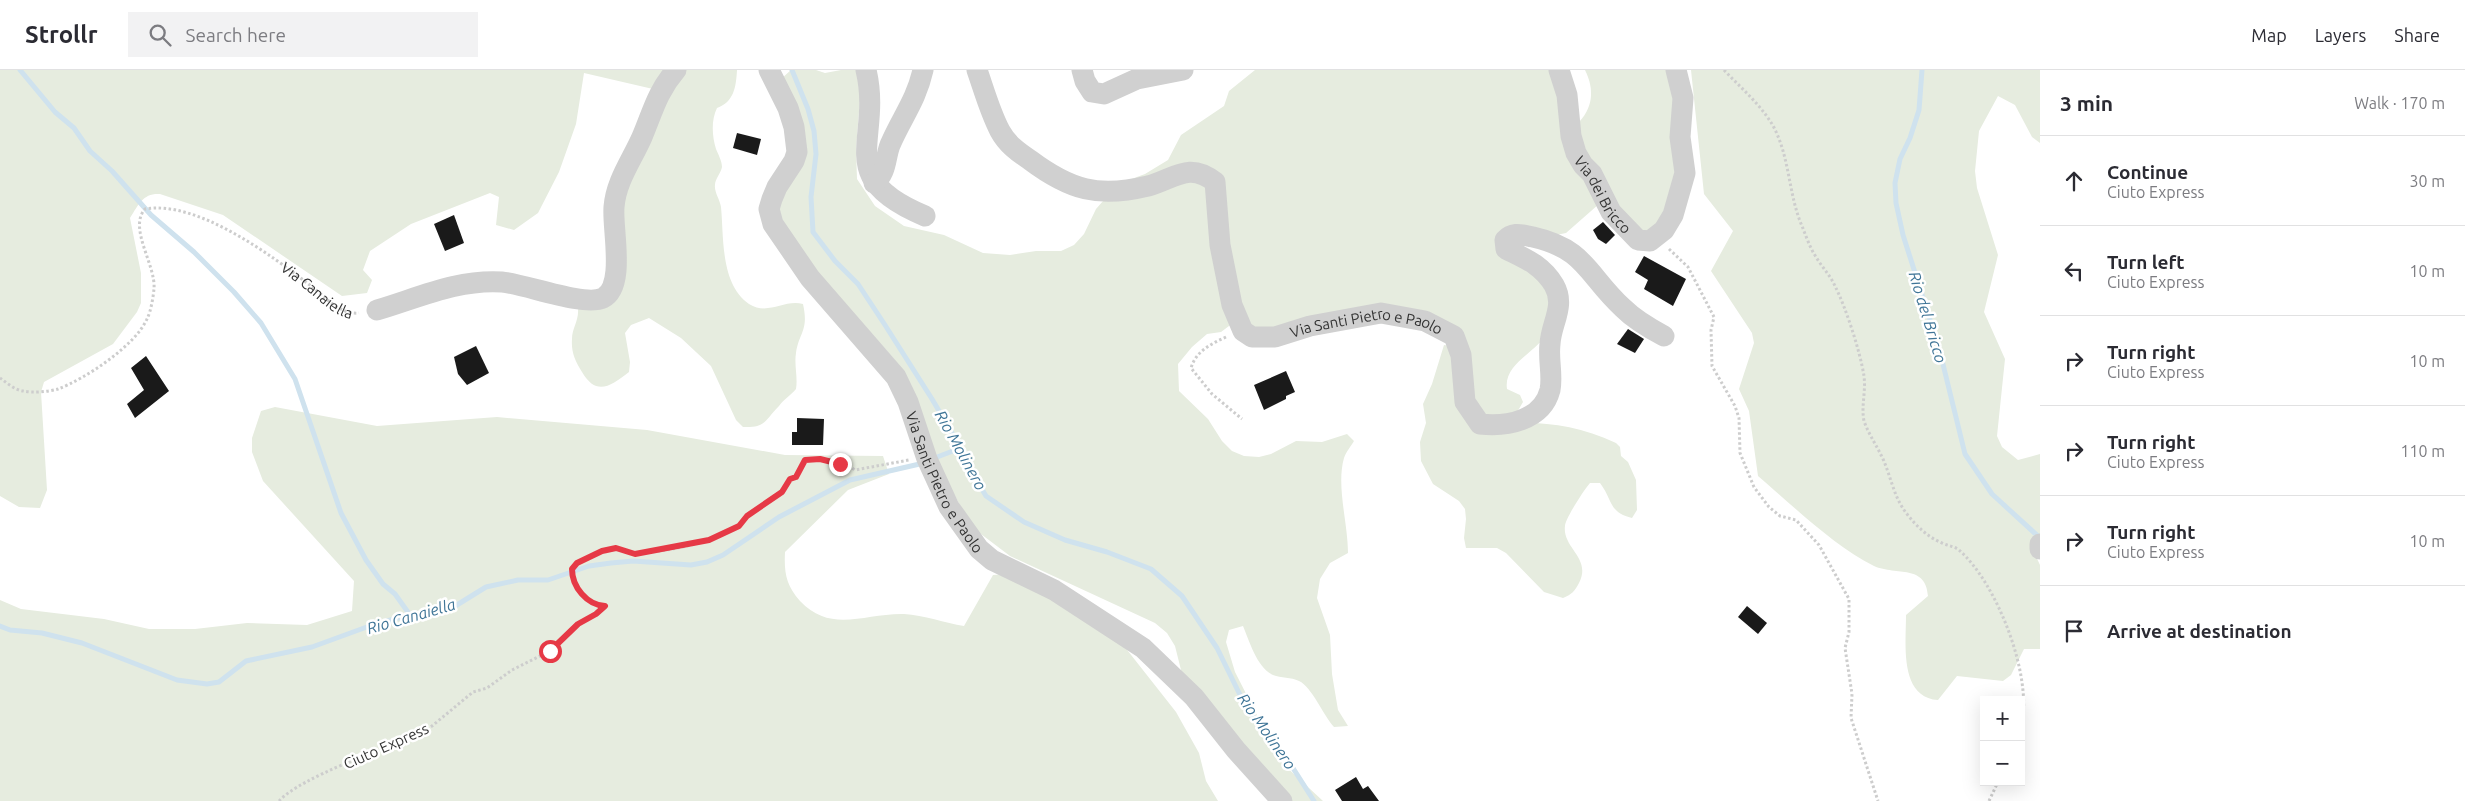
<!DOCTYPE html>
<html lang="en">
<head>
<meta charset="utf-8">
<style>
  :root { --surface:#fff; --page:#f2f2f3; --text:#2b2b33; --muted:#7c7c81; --line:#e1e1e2 }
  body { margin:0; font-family:Ubuntu,sans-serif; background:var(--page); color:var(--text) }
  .controls { position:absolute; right:15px; bottom:15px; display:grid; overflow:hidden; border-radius:0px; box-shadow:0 5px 20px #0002 }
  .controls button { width:45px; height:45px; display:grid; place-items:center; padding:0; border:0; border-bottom:1px solid var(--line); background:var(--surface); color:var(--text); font:25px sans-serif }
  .stop { position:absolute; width:15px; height:15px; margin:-11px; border:4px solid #e63946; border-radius:50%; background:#fff }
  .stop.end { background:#e63946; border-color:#fff; box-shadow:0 1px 5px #0008 }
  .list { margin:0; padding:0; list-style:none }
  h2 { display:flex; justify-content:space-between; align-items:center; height:65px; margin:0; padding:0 20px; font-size:21px }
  h2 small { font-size:16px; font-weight:400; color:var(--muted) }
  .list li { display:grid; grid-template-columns:32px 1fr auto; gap:15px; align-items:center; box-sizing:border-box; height:90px; padding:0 20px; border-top:1px solid var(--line) }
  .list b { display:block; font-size:19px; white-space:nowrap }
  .list p { margin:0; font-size:16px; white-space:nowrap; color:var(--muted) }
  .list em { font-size:16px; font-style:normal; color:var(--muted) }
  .icon { flex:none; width:28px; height:28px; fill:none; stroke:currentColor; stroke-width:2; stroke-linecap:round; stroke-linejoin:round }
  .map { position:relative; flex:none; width:2040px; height:731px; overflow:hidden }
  header { display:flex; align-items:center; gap:30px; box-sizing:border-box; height:70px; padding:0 25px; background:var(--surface); border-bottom:1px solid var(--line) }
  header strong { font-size:24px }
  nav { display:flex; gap:28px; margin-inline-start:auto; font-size:18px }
  .search { width:350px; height:45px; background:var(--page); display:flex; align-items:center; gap:12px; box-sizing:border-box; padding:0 18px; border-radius:0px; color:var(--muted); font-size:19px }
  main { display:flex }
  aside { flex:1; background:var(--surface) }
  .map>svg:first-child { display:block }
</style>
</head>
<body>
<header>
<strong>Strollr</strong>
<div class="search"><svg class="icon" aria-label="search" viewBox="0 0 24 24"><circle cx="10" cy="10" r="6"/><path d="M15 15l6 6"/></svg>Search here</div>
<nav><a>Map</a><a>Layers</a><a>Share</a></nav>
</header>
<main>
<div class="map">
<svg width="2040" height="731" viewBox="0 0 2040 731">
  <rect width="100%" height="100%" fill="#fff"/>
  <g fill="#e6ecdf">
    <path d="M0,0H663L653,19L584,3L576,54L559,102L538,143L514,160L496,155L499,127L490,123L411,154L370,181L363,200L372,210L367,223L342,226L223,145L160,124C143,123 139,134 130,148L141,203V233L137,242L113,274L44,312L41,322L47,420L40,438L19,437L0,426Z"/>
    <path d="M683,0H737C736,17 734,32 717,38C711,50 712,66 716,79C718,84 722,91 722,97C721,103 715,109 715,115C714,122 720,130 721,137C724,167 720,214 749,234C768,246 784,229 803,234C809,261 799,262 796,283C794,295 798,307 796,319C791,325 784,329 779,336C765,350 766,358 743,357L736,350L711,296L681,268L649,248L631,255L625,263L630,292L629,302C610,317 596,326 582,302C575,291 571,282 572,269C572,258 579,251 578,239L602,235L621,121Z"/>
    <path d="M791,0H816L825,3L841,0H859L861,16L856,79L857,109L875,136L904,156L944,165L983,183L1010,185L1036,181H1061L1074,175L1084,164L1096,139L1118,114L1145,104L1168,90L1181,65L1224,36L1229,21L1255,0H1552L1599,134L1566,163L1556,165L1515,157L1518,189L1553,225C1552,235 1552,249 1548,260C1540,282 1503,292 1507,319L1520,325L1523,332L1516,344L1485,351L1438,248L1276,263L1233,253L1221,262L1207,264L1192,277L1178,294L1179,321L1208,349L1222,371L1232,381L1244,386L1259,387L1271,384L1296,371L1322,372L1347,364L1354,371C1351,376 1346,382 1344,388C1336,416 1348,453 1348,483L1330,493L1320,509L1317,528L1330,565L1332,604L1338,640L1348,656L1334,657C1323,645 1312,617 1299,611C1291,607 1281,608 1273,605C1257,598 1249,570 1243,556L1229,560L1226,572L1235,602L1281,692L1323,731H1292L1182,604L1175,576L1167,563L1155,553L1010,486L973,458L944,407L894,289L816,201L782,151L778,132L801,93L781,9Z"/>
    <path d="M1585,0H1669L1674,25L1675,117L1659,152L1650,161H1636L1581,83L1577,54C1593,39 1595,20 1585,0Z"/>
    <path d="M1691,0H2040V73L2032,67L2015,35L1998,26L1979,61L1975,101L1977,118L1998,185L1984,242L2005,289L1997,366L2002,377L2018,390L2040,384V467L2032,478L2040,495V579H2024L2011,605L2003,611L1957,606L1938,630C1899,627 1906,574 1906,545L1928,526C1926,494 1897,506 1874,496C1835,477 1791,434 1758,406L1749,341L1739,319L1754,273L1752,263L1711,201L1733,161L1704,124Z"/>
    <path d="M1444,275L1450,276L1468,353C1523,352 1565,349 1616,373L1620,377L1621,386L1628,392L1636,410L1637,440L1632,448C1608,442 1613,430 1600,413H1590C1584,420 1565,449 1565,456C1562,478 1592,488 1579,513C1575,521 1571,525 1563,528L1544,522L1506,483L1497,478H1466L1464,468L1466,449L1465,439L1459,431L1433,414L1421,391L1420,372L1426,353L1423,334L1432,314Z"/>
    <path d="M275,337L377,356L497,347L647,360L785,385L883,386L889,404L848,420L785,482C784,503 786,515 800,531C831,564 865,543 904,544C924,545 945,553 964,556L993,505L1007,504L1079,542L1124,576L1176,642L1199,683L1206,711L1218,731H0V530L21,539L104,549L149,559H195L247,553L307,555L352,541L354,511L263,411L252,382V368L261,341Z"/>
  </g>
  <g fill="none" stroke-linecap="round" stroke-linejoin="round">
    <g stroke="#cfe2ee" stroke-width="5">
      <polyline points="20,0 55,42 74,58 90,81 112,101 151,145 194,182 234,222 261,253 295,309 341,443 366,490 383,514 395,524 410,545"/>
      <polyline points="792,0 808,39 814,61 816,84 811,127 813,162 835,191 858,214 885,255 932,329 952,363 958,379 986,426 1024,452 1065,470 1107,482 1151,499 1182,526 1217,578 1244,633 1262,659 1284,684 1314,731"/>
      <polyline points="1922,0 1919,40 1910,68 1900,89 1895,113 1896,133 1903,165 1939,278 1965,384 1992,424 2040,468"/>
      <polyline points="932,389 958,379"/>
      <polyline points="0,556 10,560 42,563 82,573 177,610 207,614 219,612 246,591 312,577 375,554 410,545 452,538 486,517 518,510 548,510 589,496 611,493 633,491 691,495 707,492 723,485 779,447 850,410 924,393"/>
    </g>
  </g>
  <g fill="#1a1a1a">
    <polygon points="737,63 761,69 757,85 733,78"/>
    <polygon points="454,145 464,173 445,181 434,154"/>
    <polygon points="1603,152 1615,165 1606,174 1598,169 1593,160"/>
    <polygon points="1644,186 1686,209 1673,236 1644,219 1648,210 1635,202"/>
    <polygon points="1628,259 1644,269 1635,283 1617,274"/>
    <polygon points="476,276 489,303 467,315 458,304 454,287"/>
    <polygon points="146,286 169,321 135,348 127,334 144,320 131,298"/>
    <polygon points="1286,301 1295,322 1286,326 1286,329 1264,340 1254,315"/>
    <polygon points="797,348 824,349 823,375 792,375 792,362 797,362"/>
    <polygon points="1747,536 1767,553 1758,564 1738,547"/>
    <polygon points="1356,707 1363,719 1368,716 1379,731 1342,731 1335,720"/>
  </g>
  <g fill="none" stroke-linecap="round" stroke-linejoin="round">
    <g stroke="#cdcdcd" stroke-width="3" stroke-dasharray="2.5 2.5" stroke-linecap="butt">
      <path d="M1724,0C1741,18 1759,33 1772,54C1790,85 1788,124 1802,156C1806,166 1810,178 1816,187C1822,197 1830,205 1835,216C1846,238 1860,281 1864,306C1866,322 1861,336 1864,351C1869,365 1877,376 1883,389C1891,407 1894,428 1907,444C1917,457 1928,467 1942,473C1948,476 1954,476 1959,480C1997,513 2034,608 2021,657"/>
      <polyline points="1669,179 1688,197 1714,247 1711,260 1712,296 1735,336 1739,348 1740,383 1754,417 1769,437 1780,446 1796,450 1819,475 1849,529 1849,562 1845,578 1852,624 1851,648 1878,731"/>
      <path d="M1226,267C1211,274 1196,281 1191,298L1212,324L1242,349"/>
      <path id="s1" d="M0,308C7,313 15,320 23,321C33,323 48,322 58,319C85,309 135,276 147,249C151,241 153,228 154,219C156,195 128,158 145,139C197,130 271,185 311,216C324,226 340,245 359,243"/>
      <path d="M279,731C301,707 383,679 416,666L432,656L473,622L487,618L512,600L550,581L578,554L596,544L605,536C587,535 572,517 572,499C578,491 605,478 615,478C623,478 630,484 638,483C671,481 707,474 737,457C743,454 745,448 751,444C766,434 780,425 790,409L796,407L805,390C821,389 842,390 855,400L909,390"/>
      <polyline points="1989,731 1998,712"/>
    </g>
    <g stroke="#d0d0d0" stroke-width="21">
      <path id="s2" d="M769,0L788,38L794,57L797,82L794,91L777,117L772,129L769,139L773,154L810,208L896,307L908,332L927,389L949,437L979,479L992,490L1054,520L1143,578L1194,627L1236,680L1282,731"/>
      <path d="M866,0C883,71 831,107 925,146"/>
      <path id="s3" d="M977,0C984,20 990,42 1000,61C1007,74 1018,82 1030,90C1070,120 1098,128 1148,116C1174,109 1189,91 1215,112L1220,175L1232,235L1243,261L1252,267H1275L1310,256L1381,243L1425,251L1454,266L1461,285L1465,332L1480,354C1506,357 1542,351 1550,320C1553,306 1548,289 1550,274C1551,253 1566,236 1554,215C1542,195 1526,189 1506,179L1505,170C1513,161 1522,165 1533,167C1586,179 1587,205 1623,238C1635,250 1649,258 1664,266"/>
      <polyline points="1082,0 1085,11 1092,22 1104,24 1137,9 1183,0"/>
      <path id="s4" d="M1559,0L1567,25L1571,66L1576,83L1583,95L1592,104L1611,142L1638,170L1650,171L1664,160L1673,145L1685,103L1680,67L1683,28L1676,0"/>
      <path d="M874,113C887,103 885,88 890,75C902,47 916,31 923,0"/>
      <path d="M377,240C418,228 458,209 502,212C525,214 584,237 603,228C626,216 612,159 614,137C616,111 632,90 642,67C653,41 657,22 676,0"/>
      <polyline points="2040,474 2040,479"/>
    </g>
  </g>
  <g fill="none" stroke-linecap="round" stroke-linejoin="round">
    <path stroke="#e63946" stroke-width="6" d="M550,581L578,554L596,544L605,536C587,535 572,517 572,499L577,493L602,481L616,478L635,484L709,470L739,456L747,446L782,422L790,409L796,407L805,390L820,389L840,394"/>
  </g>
  <g text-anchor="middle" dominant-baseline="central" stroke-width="5" stroke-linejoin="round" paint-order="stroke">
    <g font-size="15" fill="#333" stroke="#fff">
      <text stroke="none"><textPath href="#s4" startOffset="135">Via dei Bricco</textPath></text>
      <text stroke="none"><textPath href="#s1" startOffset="486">Via Canaiella</textPath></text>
      <text stroke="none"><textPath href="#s3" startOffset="586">Via Santi Pietro e Paolo</textPath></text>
      <text stroke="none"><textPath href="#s2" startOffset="480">Via Santi Pietro e Paolo</textPath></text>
      <text transform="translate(386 676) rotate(-24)">Ciuto Express</text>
    </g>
    <g font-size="16" font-style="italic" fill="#3f7597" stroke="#fff">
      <text transform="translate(1928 247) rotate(73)">Rio del Bricco</text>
      <text transform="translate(961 380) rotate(61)">Rio Molinero</text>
      <text transform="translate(411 546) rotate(-16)">Rio Canaiella</text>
      <text transform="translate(1267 661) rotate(55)">Rio Molinero</text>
    </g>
  </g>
</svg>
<div class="controls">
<button>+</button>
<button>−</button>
</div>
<div class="stop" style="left:550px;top:581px"></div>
<div class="stop end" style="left:840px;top:394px"></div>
</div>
<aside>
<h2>3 min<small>Walk · 170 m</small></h2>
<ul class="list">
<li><svg class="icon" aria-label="ahead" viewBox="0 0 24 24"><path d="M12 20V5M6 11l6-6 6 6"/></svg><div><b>Continue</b><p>Ciuto Express</p></div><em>30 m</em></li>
<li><svg class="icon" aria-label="left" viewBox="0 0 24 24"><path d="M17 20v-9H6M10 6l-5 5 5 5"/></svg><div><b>Turn left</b><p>Ciuto Express</p></div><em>10 m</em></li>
<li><svg class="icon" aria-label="right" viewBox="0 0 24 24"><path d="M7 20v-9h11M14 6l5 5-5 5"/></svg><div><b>Turn right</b><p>Ciuto Express</p></div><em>10 m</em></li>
<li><svg class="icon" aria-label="right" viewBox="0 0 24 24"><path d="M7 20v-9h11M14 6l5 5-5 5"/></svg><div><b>Turn right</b><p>Ciuto Express</p></div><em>110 m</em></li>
<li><svg class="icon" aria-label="right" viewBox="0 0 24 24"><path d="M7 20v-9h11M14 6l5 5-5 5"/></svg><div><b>Turn right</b><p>Ciuto Express</p></div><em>10 m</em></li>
<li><svg class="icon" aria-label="arrive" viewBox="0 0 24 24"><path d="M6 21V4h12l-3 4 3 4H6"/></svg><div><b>Arrive at destination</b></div></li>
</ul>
</aside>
</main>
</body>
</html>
